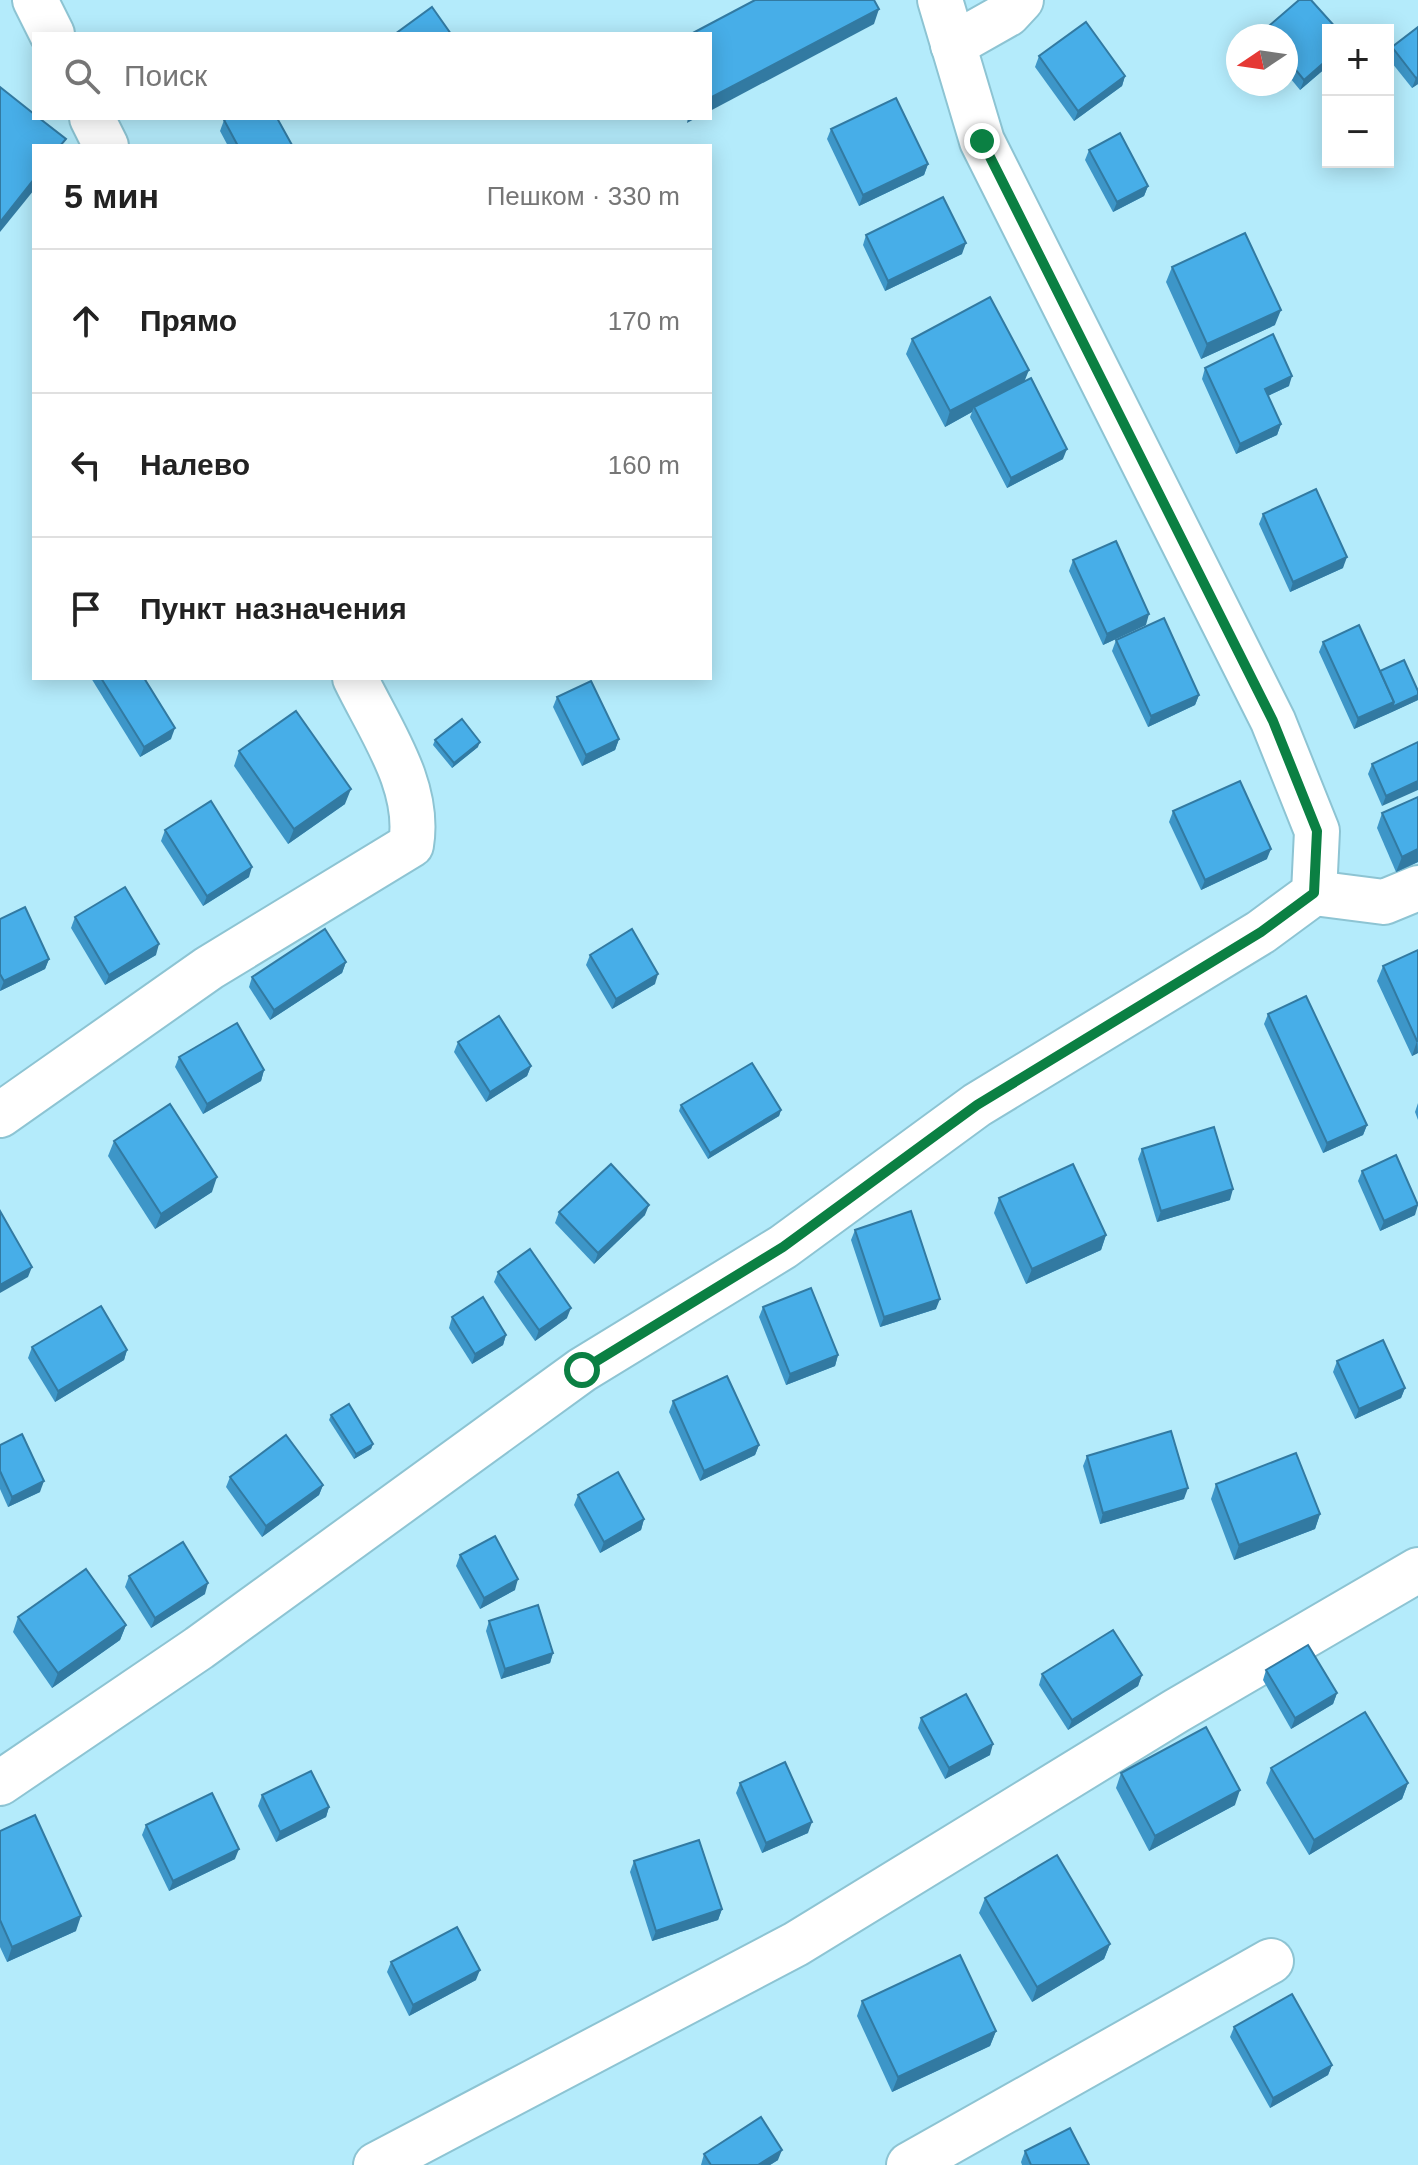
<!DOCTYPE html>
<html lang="ru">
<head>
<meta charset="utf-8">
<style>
  :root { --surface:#fff; --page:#f6f6f6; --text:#222; --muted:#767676; --line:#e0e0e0 }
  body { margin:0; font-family:Helvetica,sans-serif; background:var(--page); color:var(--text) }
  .controls { position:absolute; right:24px; top:24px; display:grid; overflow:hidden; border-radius:0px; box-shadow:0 4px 20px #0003 }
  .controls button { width:72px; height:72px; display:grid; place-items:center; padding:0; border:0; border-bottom:2px solid var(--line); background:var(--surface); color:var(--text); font:40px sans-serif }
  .compass { position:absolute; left:1226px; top:24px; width:72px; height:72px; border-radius:50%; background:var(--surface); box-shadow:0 4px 20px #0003; rotate:257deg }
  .stop { position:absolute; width:24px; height:24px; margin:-18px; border:6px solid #0b8043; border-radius:50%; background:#fff }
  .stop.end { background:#0b8043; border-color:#fff; box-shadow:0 2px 8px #0008 }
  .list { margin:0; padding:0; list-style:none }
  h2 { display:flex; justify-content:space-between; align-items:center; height:104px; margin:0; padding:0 32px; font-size:34px }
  h2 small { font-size:26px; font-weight:400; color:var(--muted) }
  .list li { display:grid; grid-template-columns:52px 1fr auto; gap:24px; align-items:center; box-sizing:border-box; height:144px; padding:0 32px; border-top:2px solid var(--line) }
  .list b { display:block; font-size:30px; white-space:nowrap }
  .list em { font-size:26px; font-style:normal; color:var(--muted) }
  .icon { flex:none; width:44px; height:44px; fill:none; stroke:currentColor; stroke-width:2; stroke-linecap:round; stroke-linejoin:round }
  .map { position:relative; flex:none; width:1418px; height:2165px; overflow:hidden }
  .search { position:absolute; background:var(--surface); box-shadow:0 4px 20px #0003; left:32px; top:32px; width:680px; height:88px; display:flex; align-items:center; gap:20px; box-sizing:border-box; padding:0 28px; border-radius:0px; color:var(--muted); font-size:30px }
  .panel { position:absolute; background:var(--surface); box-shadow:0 4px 20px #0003; left:32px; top:144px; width:680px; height:536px; border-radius:0px }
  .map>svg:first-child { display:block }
</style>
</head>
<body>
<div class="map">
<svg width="1418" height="2165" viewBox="0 0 1418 2165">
  <rect width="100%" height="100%" fill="#b4ebfb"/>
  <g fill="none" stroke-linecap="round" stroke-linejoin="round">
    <defs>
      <g id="minor">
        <polyline points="35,0 52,34"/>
        <polyline points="953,45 1008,14 1021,0"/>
        <polyline points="92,118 106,146"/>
        <polyline points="1314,893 1384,902 1418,888"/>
        <path d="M0,1115L209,968L411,845C421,786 380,730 355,678"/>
        <polyline points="0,1783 199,1648 582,1370 783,1247 977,1105 1261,932 1314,893 1317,831 1273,721 982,141 940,0"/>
        <polyline points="376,2165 796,1944 1176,1711 1418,1570"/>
        <polyline points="909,2165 1271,1961"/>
      </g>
    </defs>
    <use href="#minor" stroke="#8dc4d3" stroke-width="48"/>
    <use href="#minor" stroke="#fff" stroke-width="44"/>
  </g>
  <g fill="#3d96c8">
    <polygon points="1418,27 1418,84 1412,88 1388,58 1392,47"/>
    <polygon points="1328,30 1328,66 1300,90 1286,73 1286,36 1261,36 1263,31"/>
    <polygon points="1039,56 1125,76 1122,86 1074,121 1035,67"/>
    <polygon points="224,120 292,145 292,146 228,146 220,131"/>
    <polygon points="831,129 928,164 924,175 859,206 827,139"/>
    <polygon points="1089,150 1148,186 1144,196 1113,212 1085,160"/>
    <polygon points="866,235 962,254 885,291 863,245"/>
    <polygon points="1172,267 1275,325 1201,359 1166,282"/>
    <polygon points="912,339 1025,381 1063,459 1007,488 970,417 972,412 945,427 906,354"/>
    <polygon points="1205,368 1289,386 1268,396 1281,424 1277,435 1236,454 1202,379"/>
    <polygon points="1263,514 1343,568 1290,592 1259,524"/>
    <polygon points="1073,560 1146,625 1103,645 1069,571"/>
    <polygon points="1116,640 1199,695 1195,705 1148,727 1112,651"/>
    <polygon points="1323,642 1380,671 1418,700 1354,729 1319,652"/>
    <polygon points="91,678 144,678 171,739 140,757"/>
    <polygon points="557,697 619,739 615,750 582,766 553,707"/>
    <polygon points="435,740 478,747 452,768 433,745"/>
    <polygon points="1418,742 1382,806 1368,774 1372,764"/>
    <polygon points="239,751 345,804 288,844 234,766"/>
    <polygon points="1173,811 1267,859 1201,890 1169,822"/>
    <polygon points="1382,813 1418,862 1396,872 1377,828"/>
    <polygon points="165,830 249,877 203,906 161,841"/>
    <polygon points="75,917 156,955 105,985 71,928"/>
    <polygon points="0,919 49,959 45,969 0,991"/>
    <polygon points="1418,950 1418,1053 1412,1056 1377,981 1383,966"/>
    <polygon points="590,955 655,984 612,1009 586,965"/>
    <polygon points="346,962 342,973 270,1020 249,987 252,977"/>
    <polygon points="1268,1014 1367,1125 1363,1135 1323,1153 1264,1024"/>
    <polygon points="458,1042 531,1066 527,1076 486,1102 454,1052"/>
    <polygon points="179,1057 264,1070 261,1081 203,1114 175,1067"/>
    <polygon points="1418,1103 1418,1120 1415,1112"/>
    <polygon points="681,1105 781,1110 779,1116 708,1159 679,1111"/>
    <polygon points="114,1141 212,1192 155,1229 108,1156"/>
    <polygon points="1142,1149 1230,1200 1157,1222 1138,1159"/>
    <polygon points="1362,1171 1415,1215 1380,1231 1358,1181"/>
    <polygon points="999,1198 1106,1235 1101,1250 1026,1284 994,1213"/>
    <polygon points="559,1212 645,1215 594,1264 555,1223"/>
    <polygon points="855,1230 936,1309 880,1327 851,1240"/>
    <polygon points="498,1272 567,1318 535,1341 494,1282"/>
    <polygon points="763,1307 838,1355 835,1366 786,1385 759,1317"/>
    <polygon points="452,1317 506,1335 503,1345 472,1364 449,1328"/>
    <polygon points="32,1347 127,1350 124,1360 55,1402 28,1358"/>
    <polygon points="1337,1361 1405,1388 1401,1398 1355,1419 1333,1372"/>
    <polygon points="673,1401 759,1445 755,1455 700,1481 669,1412"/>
    <polygon points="331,1415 373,1444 371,1449 354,1459 329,1420"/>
    <polygon points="0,1445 40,1492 8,1507 0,1489"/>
    <polygon points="1087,1456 1184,1499 1100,1524 1083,1466"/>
    <polygon points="230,1477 323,1485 319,1495 262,1537 226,1487"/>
    <polygon points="1216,1484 1320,1514 1315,1529 1234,1560 1211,1499"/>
    <polygon points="578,1495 644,1519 641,1530 600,1553 574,1505"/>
    <polygon points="460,1555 515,1590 480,1609 456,1566"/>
    <polygon points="129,1576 205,1594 151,1628 125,1587"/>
    <polygon points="18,1617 126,1625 120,1640 52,1688 13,1632"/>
    <polygon points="489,1621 553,1653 550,1663 501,1679 486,1631"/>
    <polygon points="1266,1670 1337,1693 1333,1704 1291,1729 1263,1680"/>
    <polygon points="1042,1674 1142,1675 1138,1686 1068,1730 1039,1685"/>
    <polygon points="921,1718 990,1755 945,1779 918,1728"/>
    <polygon points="1271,1768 1408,1783 1402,1799 1309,1855 1266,1783"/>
    <polygon points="1121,1773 1235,1805 1149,1851 1116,1788"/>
    <polygon points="740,1783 808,1833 762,1853 736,1793"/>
    <polygon points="262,1795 329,1807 326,1817 276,1842 258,1806"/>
    <polygon points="146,1825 235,1859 169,1891 142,1835"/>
    <polygon points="0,1831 76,1931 7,1962 0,1947"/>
    <polygon points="634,1861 722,1909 718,1920 652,1941 630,1872"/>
    <polygon points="985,1898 1110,1944 1104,1959 1032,2002 979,1913"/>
    <polygon points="391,1962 476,1980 409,2016 387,1972"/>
    <polygon points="862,2001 996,2031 990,2046 892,2092 857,2016"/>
    <polygon points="1234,2027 1332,2065 1328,2075 1270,2108 1230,2037"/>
    <polygon points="1025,2151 1089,2165 1022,2165 1021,2162"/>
    <polygon points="704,2154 778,2160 770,2165 701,2165"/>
  </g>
  <g fill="#327aa2">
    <polygon points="879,9 874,24 710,111 710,98"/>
    <polygon points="1328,59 1328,66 1300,90 1304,80"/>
    <polygon points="1125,76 1122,86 1074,121 1078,111"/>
    <polygon points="1418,77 1418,84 1412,88 1416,78"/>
    <polygon points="688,118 696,118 687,123"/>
    <polygon points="928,164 924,175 859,206 863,195"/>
    <polygon points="34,179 34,190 0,232 0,222"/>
    <polygon points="1148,186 1144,196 1113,212 1117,202"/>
    <polygon points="966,243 962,254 885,291 888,281"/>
    <polygon points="1281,310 1275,325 1201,359 1207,344"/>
    <polygon points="1029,370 1023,385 974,407 972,412 945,427 950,411"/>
    <polygon points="1292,376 1289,386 1261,399 1265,389"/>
    <polygon points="1281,424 1277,435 1236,454 1240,444"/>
    <polygon points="1067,449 1063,459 1007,488 1011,478"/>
    <polygon points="1347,557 1343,568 1290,592 1293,582"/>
    <polygon points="1149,614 1146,625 1103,645 1107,634"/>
    <polygon points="1199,695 1195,705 1148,727 1151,716"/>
    <polygon points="1418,695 1418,700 1390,713 1392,707"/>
    <polygon points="1394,702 1390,713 1354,729 1358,718"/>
    <polygon points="175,728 171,739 140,757 144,747"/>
    <polygon points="619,739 615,750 582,766 586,755"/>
    <polygon points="480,742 478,747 452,768 454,763"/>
    <polygon points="1418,781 1418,790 1382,806 1386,796"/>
    <polygon points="351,789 345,804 288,844 294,829"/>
    <polygon points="1271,849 1267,859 1201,890 1205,880"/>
    <polygon points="1418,849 1418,862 1396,872 1402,857"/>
    <polygon points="252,867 249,877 203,906 207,896"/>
    <polygon points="159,944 156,955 105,985 109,975"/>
    <polygon points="49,959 45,969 0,991 4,981"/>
    <polygon points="346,962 342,973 270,1020 274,1010"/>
    <polygon points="658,974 655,984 612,1009 616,999"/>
    <polygon points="1417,1041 1418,1053 1412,1056"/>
    <polygon points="531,1066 527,1076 486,1102 490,1092"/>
    <polygon points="264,1070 261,1081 203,1114 207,1104"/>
    <polygon points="781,1110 779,1116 708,1159 710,1153"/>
    <polygon points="1367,1125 1363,1135 1323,1153 1327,1143"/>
    <polygon points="217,1177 212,1192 155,1229 161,1214"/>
    <polygon points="1233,1189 1230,1200 1157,1222 1161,1211"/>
    <polygon points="649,1205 645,1215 594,1264 598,1253"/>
    <polygon points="1418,1205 1415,1215 1380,1231 1384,1221"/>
    <polygon points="1106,1235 1101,1250 1026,1284 1032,1269"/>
    <polygon points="32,1267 28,1277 0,1293 0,1285"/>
    <polygon points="940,1299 936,1309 880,1327 884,1317"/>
    <polygon points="571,1308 567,1318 535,1341 539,1330"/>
    <polygon points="506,1335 503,1345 472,1364 475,1354"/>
    <polygon points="127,1350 124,1360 55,1402 58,1391"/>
    <polygon points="838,1355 835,1366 786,1385 790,1374"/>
    <polygon points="1405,1388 1401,1398 1355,1419 1359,1409"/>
    <polygon points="373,1444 371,1449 354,1459 356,1454"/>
    <polygon points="759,1445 755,1455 700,1481 704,1471"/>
    <polygon points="44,1481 40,1492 8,1507 12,1497"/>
    <polygon points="323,1485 319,1495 262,1537 266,1526"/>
    <polygon points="1188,1488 1184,1499 1100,1524 1103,1513"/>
    <polygon points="1320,1514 1315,1529 1234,1560 1239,1545"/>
    <polygon points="644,1519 641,1530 600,1553 604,1542"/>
    <polygon points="518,1579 515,1590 480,1609 484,1598"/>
    <polygon points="208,1583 205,1594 151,1628 155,1618"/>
    <polygon points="126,1625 120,1640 52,1688 58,1673"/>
    <polygon points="553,1653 550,1663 501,1679 505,1669"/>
    <polygon points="1142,1675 1138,1686 1068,1730 1072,1720"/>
    <polygon points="1337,1693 1333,1704 1291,1729 1295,1718"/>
    <polygon points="993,1744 990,1755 945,1779 949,1768"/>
    <polygon points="1408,1783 1402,1799 1309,1855 1314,1840"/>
    <polygon points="1240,1790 1235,1805 1149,1851 1155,1836"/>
    <polygon points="329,1807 326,1817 276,1842 280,1832"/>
    <polygon points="812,1822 808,1833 762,1853 766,1843"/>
    <polygon points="239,1849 235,1859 169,1891 173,1881"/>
    <polygon points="722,1909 718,1920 652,1941 656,1931"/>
    <polygon points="81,1916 76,1931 7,1962 12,1947"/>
    <polygon points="1110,1944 1104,1959 1032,2002 1037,1987"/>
    <polygon points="480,1970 476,1980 409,2016 413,2005"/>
    <polygon points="996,2031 990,2046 892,2092 898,2077"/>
    <polygon points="1332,2065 1328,2075 1270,2108 1273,2098"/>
    <polygon points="782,2150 778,2160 770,2165 758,2165"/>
  </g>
  <g fill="#47aee8" stroke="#327aa2" stroke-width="2">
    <polygon points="755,0 874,0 879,9 710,98 710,34 691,34"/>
    <polygon points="1299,0 1311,0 1338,30 1328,30 1328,59 1304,80 1286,58 1286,36 1267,36 1263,31"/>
    <polygon points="432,7 451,34 395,34"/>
    <polygon points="1086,22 1125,76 1078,111 1039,56"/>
    <polygon points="1418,27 1418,77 1416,78 1392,47"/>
    <polygon points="0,87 34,114 34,118 39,118 66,139 60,146 34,146 34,179 0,222"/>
    <polygon points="896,98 928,164 863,195 831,129"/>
    <polygon points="228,118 277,118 292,145 238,146 224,120"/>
    <polygon points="1120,133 1148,186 1117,202 1089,150"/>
    <polygon points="943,197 966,243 888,281 866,235"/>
    <polygon points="1245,233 1281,310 1207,344 1172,267"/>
    <polygon points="990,297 1029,370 950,411 912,339"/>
    <polygon points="1273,334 1292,376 1265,389 1281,424 1240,444 1205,368"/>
    <polygon points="1031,378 1067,449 1011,478 974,407"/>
    <polygon points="1316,489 1347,557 1293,582 1263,514"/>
    <polygon points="1116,541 1149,614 1107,634 1073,560"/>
    <polygon points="1164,618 1199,695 1151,716 1116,640"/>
    <polygon points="1359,625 1394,702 1358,718 1323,642"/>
    <polygon points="1404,660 1418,691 1418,695 1392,707 1394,702 1380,671"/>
    <polygon points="101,678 144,678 175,728 144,747"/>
    <polygon points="591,681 619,739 586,755 557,697"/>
    <polygon points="296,711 351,789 294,829 239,751"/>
    <polygon points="462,719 480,742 454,763 435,740"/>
    <polygon points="1418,742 1418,781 1386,796 1372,764"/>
    <polygon points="1240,781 1271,849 1205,880 1173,811"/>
    <polygon points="1418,797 1418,849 1402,857 1382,813"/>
    <polygon points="211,801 252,867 207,896 165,830"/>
    <polygon points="125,887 159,944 109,975 75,917"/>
    <polygon points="25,907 49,959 4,981 0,974 0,919"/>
    <polygon points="325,929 346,962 274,1010 252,977"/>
    <polygon points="632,929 658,974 616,999 590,955"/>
    <polygon points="1418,950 1418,1041 1417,1041 1383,966"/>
    <polygon points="1306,996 1367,1125 1327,1143 1268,1014"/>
    <polygon points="499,1016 531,1066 490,1092 458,1042"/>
    <polygon points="237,1023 264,1070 207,1104 179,1057"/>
    <polygon points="752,1063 781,1110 710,1153 681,1105"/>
    <polygon points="170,1104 217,1177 161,1214 114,1141"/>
    <polygon points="1214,1127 1233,1189 1161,1211 1142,1149"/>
    <polygon points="1396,1155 1418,1205 1384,1221 1362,1171"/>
    <polygon points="611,1164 649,1205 598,1253 559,1212"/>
    <polygon points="1073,1164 1106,1235 1032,1269 999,1198"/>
    <polygon points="0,1211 32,1267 0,1285"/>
    <polygon points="911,1211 940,1299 884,1317 855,1230"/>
    <polygon points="530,1249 571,1308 539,1330 498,1272"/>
    <polygon points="811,1288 838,1355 790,1374 763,1307"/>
    <polygon points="483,1297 506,1335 475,1354 452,1317"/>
    <polygon points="101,1306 127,1350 58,1391 32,1347"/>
    <polygon points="1383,1340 1405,1388 1359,1409 1337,1361"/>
    <polygon points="727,1376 759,1445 704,1471 673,1401"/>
    <polygon points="349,1404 373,1444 356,1454 331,1415"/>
    <polygon points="1171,1431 1188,1488 1103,1513 1087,1456"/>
    <polygon points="22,1434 44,1481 12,1497 0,1471 0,1445"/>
    <polygon points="286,1435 323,1485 266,1526 230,1477"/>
    <polygon points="1296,1453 1320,1514 1239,1545 1216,1484"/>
    <polygon points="618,1472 644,1519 604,1542 578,1495"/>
    <polygon points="495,1536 518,1579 484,1598 460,1555"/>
    <polygon points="183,1542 208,1583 155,1618 129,1576"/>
    <polygon points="86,1569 126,1625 58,1673 18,1617"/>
    <polygon points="538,1605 553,1653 505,1669 489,1621"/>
    <polygon points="1113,1630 1142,1675 1072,1720 1042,1674"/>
    <polygon points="1308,1645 1337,1693 1295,1718 1266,1670"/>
    <polygon points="966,1694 993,1744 949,1768 921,1718"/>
    <polygon points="1365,1712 1408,1783 1314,1840 1271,1768"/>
    <polygon points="1206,1727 1240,1790 1155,1836 1121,1773"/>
    <polygon points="785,1762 812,1822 766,1843 740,1783"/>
    <polygon points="311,1771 329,1807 280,1832 262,1795"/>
    <polygon points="212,1793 239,1849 173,1881 146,1825"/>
    <polygon points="35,1815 81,1916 12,1947 0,1920 0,1831"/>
    <polygon points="699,1840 722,1909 656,1931 634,1861"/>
    <polygon points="1057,1855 1110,1944 1037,1987 985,1898"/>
    <polygon points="457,1927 480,1970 413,2005 391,1962"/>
    <polygon points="960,1955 996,2031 898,2077 862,2001"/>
    <polygon points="1292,1994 1332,2065 1273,2098 1234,2027"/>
    <polygon points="761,2117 782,2150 758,2165 711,2165 704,2154"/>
    <polygon points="1070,2128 1089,2165 1031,2165 1025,2151"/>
  </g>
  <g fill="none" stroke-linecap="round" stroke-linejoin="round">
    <polyline stroke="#0b8043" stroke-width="10" points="582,1370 783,1247 977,1105 1261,932 1314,893 1317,831 1273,721 982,141"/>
  </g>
</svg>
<div class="controls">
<button>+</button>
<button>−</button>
</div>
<svg class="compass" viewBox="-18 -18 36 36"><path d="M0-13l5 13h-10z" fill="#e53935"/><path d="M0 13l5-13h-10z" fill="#767676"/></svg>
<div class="stop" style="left:582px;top:1370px"></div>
<div class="stop end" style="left:982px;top:141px"></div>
<div class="search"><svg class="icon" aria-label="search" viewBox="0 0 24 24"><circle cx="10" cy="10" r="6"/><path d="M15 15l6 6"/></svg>Поиск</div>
<section class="panel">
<h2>5 мин<small>Пешком · 330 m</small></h2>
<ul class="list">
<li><svg class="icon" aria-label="ahead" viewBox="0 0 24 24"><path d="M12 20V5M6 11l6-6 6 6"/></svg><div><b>Прямо</b></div><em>170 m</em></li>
<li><svg class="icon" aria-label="left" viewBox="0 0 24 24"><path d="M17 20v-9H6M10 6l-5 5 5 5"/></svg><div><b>Налево</b></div><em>160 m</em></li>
<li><svg class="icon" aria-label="arrive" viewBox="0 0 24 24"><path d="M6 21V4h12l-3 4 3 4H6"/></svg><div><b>Пункт назначения</b></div></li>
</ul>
</section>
</div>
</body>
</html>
